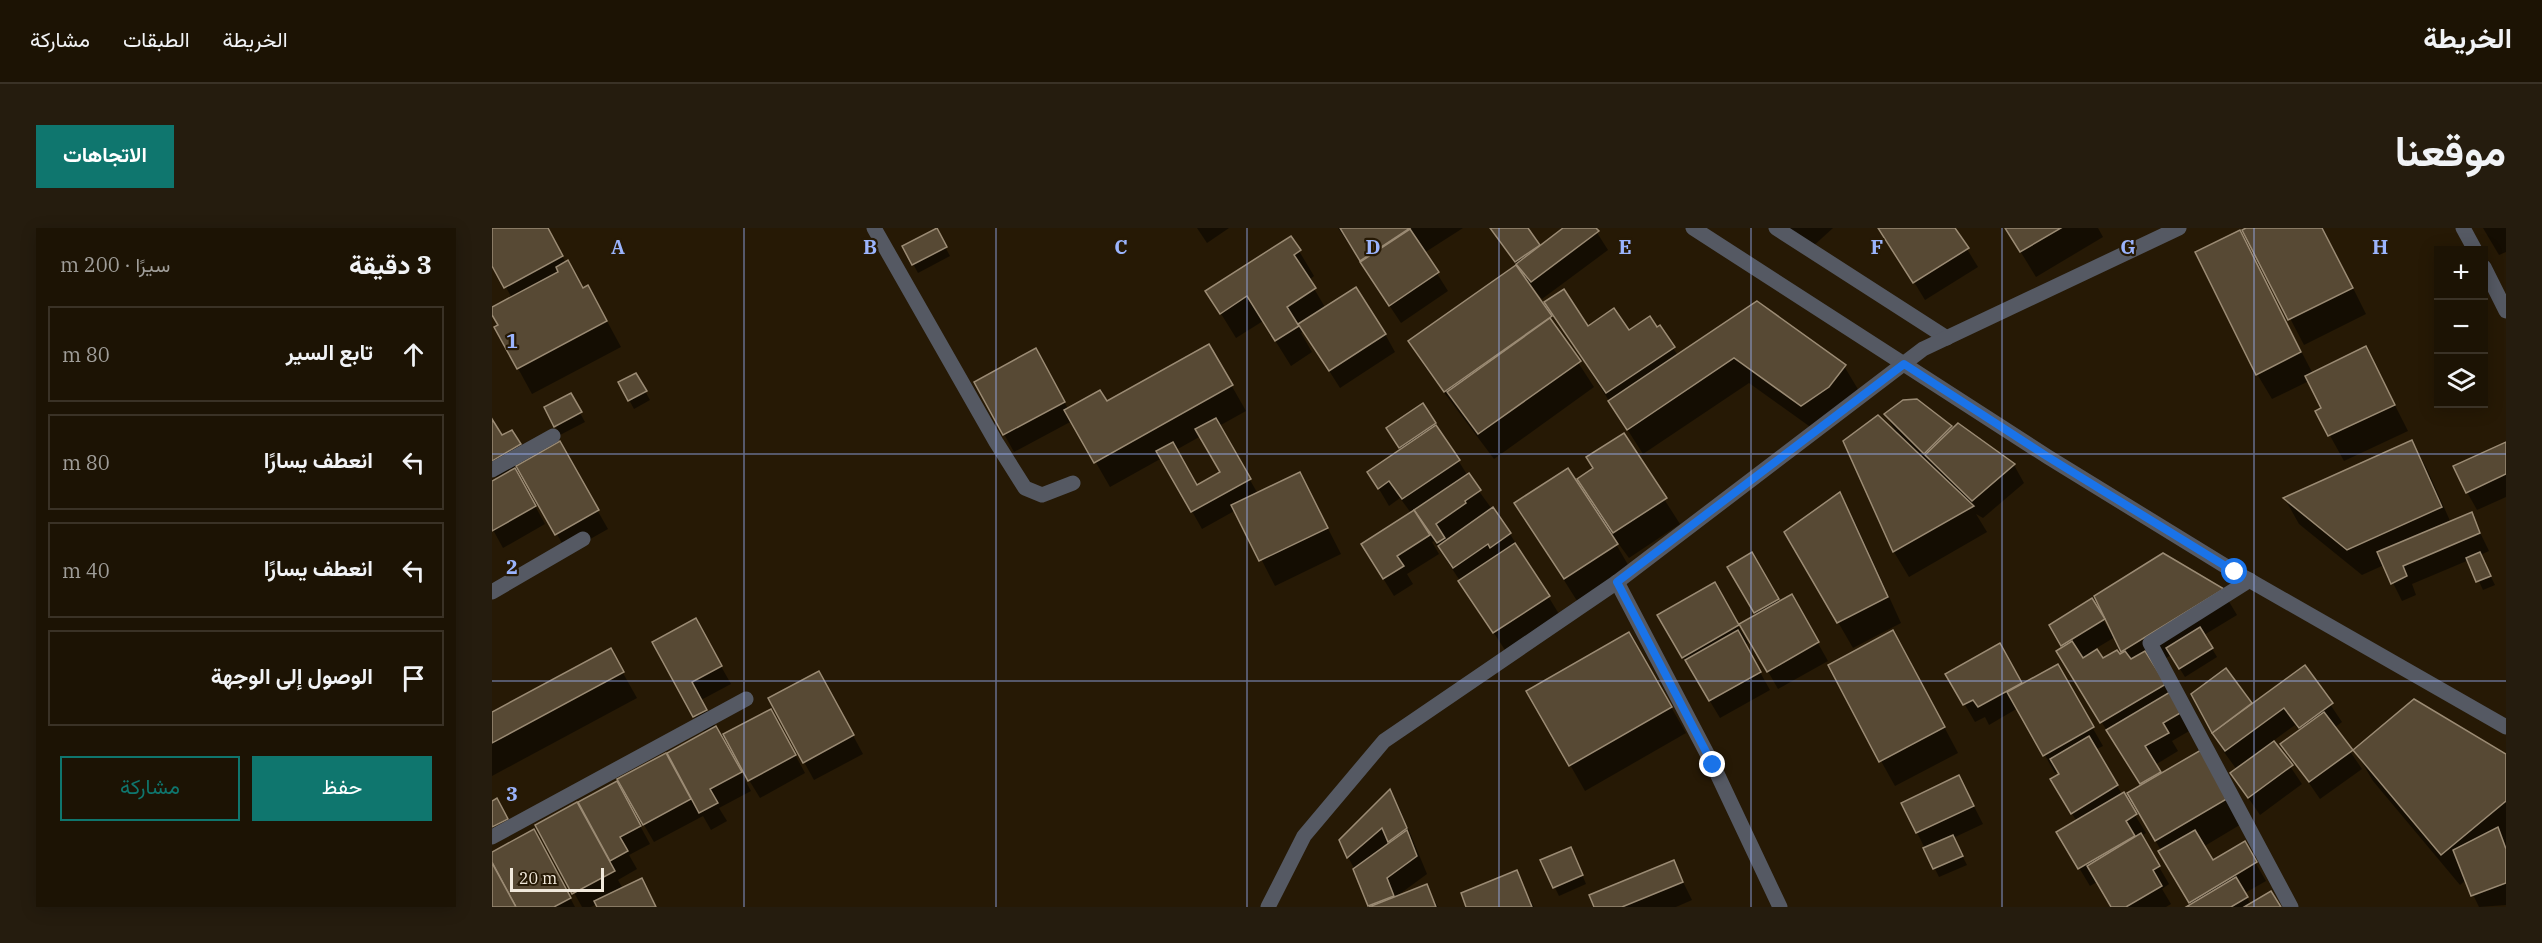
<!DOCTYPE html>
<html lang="ar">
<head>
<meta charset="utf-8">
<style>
  :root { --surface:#1c1304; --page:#251c0e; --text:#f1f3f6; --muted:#a09e9a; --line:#3a3226; --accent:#0f766e }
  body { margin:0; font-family:"IBM Plex Serif",Vazirmatn,serif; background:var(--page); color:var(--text); direction:rtl }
  .controls { position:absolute; right:18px; top:18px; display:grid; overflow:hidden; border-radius:0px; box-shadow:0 3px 15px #0003 }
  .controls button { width:54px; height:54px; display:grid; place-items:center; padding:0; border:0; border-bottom:2px solid var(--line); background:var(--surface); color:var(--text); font:30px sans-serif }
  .scale { position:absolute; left:18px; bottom:15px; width:94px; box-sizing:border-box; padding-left:6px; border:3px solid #f1e9dc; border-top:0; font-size:16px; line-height:21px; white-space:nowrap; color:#f1e9dc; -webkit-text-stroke:4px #261905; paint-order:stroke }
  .stop { position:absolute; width:18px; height:18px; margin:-14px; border:4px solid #1a73e8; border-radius:50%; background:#fff }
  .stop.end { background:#1a73e8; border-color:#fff; box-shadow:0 2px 6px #0008 }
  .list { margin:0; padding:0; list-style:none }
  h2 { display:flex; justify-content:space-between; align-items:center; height:78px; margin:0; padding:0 24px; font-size:26px }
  h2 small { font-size:20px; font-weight:400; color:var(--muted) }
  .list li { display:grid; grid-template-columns:39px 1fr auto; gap:18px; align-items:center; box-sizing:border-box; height:96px; margin:0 12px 12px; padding:0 12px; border:2px solid var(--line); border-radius:0px }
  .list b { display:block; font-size:22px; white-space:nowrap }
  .list em { font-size:20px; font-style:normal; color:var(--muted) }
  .actions { display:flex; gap:12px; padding:18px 24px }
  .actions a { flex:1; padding:14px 0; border:2px solid var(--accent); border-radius:0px; text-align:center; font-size:21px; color:var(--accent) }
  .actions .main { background:var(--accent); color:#fff }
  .icon { flex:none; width:33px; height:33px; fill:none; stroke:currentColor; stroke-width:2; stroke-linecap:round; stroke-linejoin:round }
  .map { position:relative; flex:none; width:2014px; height:679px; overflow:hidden; direction:ltr; border-radius:0px }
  header { display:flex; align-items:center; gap:36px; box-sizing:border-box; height:84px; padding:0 30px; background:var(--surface); border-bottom:2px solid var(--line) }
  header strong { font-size:28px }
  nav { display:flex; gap:33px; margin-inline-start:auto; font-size:21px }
  .intro { display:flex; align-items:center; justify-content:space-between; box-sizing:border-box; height:144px; padding:0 36px }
  h1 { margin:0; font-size:42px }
  .button { padding:15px 27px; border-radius:0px; background:var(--accent); color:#fff; font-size:21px; font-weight:700 }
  main { display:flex; gap:36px; padding:0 36px }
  aside { flex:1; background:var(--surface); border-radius:0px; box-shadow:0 3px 15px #0003 }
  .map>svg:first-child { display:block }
</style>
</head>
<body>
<header>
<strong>الخريطة</strong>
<nav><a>الخريطة</a><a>الطبقات</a><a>مشاركة</a></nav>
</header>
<div class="intro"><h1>موقعنا</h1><a class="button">الاتجاهات</a></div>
<main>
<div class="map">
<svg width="2014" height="679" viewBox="0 0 2014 679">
  <rect width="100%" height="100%" fill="#261905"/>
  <g fill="#0007" fill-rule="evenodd">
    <polygon points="0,0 55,0 74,35 110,84 129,119 40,166 4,100 8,98 0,84 0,81 20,70 0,35"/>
    <polygon points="705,0 737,0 715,15"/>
    <polygon points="846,0 971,0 932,25 956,63 909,95"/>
    <polygon points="1034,0 1048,20 1074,0 1102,0 1116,22 1050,71 1037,55 1035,56 1102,159 1002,231 933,139 918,113 1025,38 1000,1"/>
    <polygon points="1293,0 1341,0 1319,20"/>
    <polygon points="1389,0 1462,0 1486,39 1433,72"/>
    <polygon points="1514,0 1606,0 1611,9 1544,49"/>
    <polygon points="1757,0 1831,0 1874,86 1812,117 1752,2"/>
    <polygon points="1991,0 2014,0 2014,24 2007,27"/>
    <polygon points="444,2 458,28 426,45 412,19"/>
    <polygon points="1747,4 1821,146 1874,120 1916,203 1852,233 1825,184 1831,181 1817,153 1780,171 1765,146"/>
    <polygon points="807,23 822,48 817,52 834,81 893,106 903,124 848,160 812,103 809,105 820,124 799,138 771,93 744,110 715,63"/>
    <polygon points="1054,74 1096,100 1136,104 1168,99 1186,128 1265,75 1352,138 1367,163 1324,203 1257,155 1151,226"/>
    <path d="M717,118L754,183L727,198L766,266L808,246L849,326L783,358L744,282L710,301L670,230L618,259L580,193L522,224L512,206L554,140L576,181L615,175ZM709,208L730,245L705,259L684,222Z"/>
    <polygon points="144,147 158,172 142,181 128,155"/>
    <polygon points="78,167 93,194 68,207 54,180"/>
    <polygon points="1424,173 1461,202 1466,197 1522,237 1532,255 1491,290 1484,286 1495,304 1417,349 1402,324 1353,213 1404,204 1394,187"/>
    <polygon points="931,177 976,248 1018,306 1067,386 1013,422 942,313 940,314 947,326 915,346 921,356 902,368 881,334 919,285 908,270 897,278 877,244 909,222 901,209"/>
    <polygon points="0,194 9,209 20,204 37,233 67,215 116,301 75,324 28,241 24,243 53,296 11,320 0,300 0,254 6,251 0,242"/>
    <polygon points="1131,207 1188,296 1137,330 1126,315 1124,316 1139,342 1087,376 1024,276 1103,280 1087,251 1102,241"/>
    <polygon points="1920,214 1934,239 1959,295 1979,286 1997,323 1988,327 2003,357 1991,362 1977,332 1920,356 1924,367 1910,373 1892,337 1870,347 1807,296 1793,271"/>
    <polygon points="2014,216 2014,269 1985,282 1975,264"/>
    <polygon points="1347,266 1362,292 1409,395 1361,420 1294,304"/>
    <polygon points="1260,326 1287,374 1299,368 1336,433 1286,461 1249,396 1265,387 1237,339"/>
    <polygon points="1222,357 1256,415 1253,417 1278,462 1228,490 1167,388"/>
    <path d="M1730,362L1745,387L1712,407L1725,429L1693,449L1679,427L1661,438L1699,502L1680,513L1686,523L1663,537L1669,547L1709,524L1751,595L1711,619L1720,634L1752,615L1774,653L1753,665L1759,677L1787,679H1697L1700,677L1637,566L1650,558L1581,449L1572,420L1559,397L1599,372L1619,405ZM1623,409L1631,426L1610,432L1603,421Z"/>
    <polygon points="1137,406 1194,505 1093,563 1036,463"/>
    <polygon points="213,410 239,456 209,472 259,563 227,580 235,593 219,602 211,588 162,614 137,571 134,572 158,616 137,627 145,641 126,652 131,661 149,652 164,679 107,679 105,676 99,679 90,679 45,598 213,506 162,414"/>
    <polygon points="1507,417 1530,457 1565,438 1611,518 1603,522 1654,605 1649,608 1677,656 1670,661 1679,676 1674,679 1620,679 1605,654 1598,658 1566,605 1585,594 1560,551 1569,547 1567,543 1563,545 1526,480 1497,497 1493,489 1483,494 1455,446"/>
    <polygon points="118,422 145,470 0,548 0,485"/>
    <polygon points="1415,429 1466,525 1403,558 1389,533"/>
    <polygon points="1813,439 1850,494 1842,500 1870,541 1828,571 1790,516 1808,503 1803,497 1781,513 1810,556 1768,587 1740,546 1745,542 1732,524 1701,466 1734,442 1760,477"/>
    <polygon points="337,463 371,526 322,552 312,534"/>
    <polygon points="289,500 313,545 268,570 257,552"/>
    <polygon points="1863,522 2014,527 2014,677 1987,679 1974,652 1968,657 1881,553"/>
    <polygon points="1467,549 1491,596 1461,610 1475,637 1447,649 1411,576"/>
    <polygon points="898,564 908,581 935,646 905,668 934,657 946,679 877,679 863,642 856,629"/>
    <polygon points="52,621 83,679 0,679 0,626"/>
    <polygon points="1083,630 1094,656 1067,668 1050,633"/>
    <polygon points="1181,634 1200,672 1184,679 1103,679"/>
    <polygon points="1024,644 1042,679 976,679"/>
  </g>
  <g fill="#574934" stroke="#9b8b74" stroke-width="1.5">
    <polygon points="0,0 56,0 71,28 12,60 0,38"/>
    <polygon points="445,0 455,19 420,37 410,18"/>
    <polygon points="848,0 918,0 868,33"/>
    <polygon points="998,0 1036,0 1048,17 1023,34"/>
    <polygon points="1071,0 1104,0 1107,3 1039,54 1024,36"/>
    <polygon points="1386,0 1463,0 1477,20 1421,55"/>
    <polygon points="1513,0 1569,0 1528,24"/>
    <polygon points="1754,0 1830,0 1861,60 1796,92 1750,2"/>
    <polygon points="918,1 947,44 897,78 868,34"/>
    <polygon points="1748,2 1809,124 1764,147 1703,24"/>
    <polygon points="799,8 809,22 802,27 824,60 795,79 807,98 783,113 755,68 728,86 713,63"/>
    <polygon points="76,32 91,60 96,57 115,93 25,141 2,99 6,97 0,87 0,79 66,44 64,39"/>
    <polygon points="1024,37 1060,88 952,164 916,113"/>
    <polygon points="864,59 894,106 837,143 806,96"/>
    <polygon points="1072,61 1096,98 1122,80 1137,102 1158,88 1165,99 1168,97 1183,119 1114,165 1052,74"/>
    <polygon points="1265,73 1354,137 1337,159 1309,178 1242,130 1135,202 1116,173"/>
    <polygon points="1058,90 1089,133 986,206 955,164"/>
    <polygon points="717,116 741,157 602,235 572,182 608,162 615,173"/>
    <polygon points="1874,118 1903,177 1836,208 1823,183 1829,180 1813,148"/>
    <polygon points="544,120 573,174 511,207 482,154"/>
    <polygon points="144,145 155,163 136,173 126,154"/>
    <polygon points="79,165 90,184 62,199 52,179"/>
    <polygon points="1425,171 1460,198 1432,226 1392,186 1411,172"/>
    <polygon points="931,175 944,195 907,220 894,200"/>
    <polygon points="1386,187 1482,278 1401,324 1351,213"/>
    <polygon points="724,190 759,251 699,284 664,223 681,214 705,257 728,244 703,201"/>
    <polygon points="0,191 10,207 20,202 29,216 0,233"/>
    <polygon points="1466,195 1523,236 1480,273 1433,227"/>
    <polygon points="944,197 968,232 910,271 897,253 886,261 875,244"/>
    <polygon points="1132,205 1175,270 1121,305 1085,251 1101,240 1094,229"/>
    <polygon points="1920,212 1950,279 1855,322 1791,270"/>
    <polygon points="68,213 107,282 63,307 24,238"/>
    <polygon points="2014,214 2014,246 1974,265 1961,238"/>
    <polygon points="23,240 44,278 0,303 0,253"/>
    <polygon points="1076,240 1126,316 1072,351 1022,275"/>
    <polygon points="808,244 836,300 767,333 739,277"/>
    <polygon points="977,245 989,262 973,273 974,275 944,296 953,310 945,315 922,282"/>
    <polygon points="1348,264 1396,369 1345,395 1292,304"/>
    <polygon points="1001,279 1019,305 998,320 996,316 961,340 946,318"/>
    <polygon points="922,282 938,307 905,328 912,338 891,351 869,316"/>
    <polygon points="1980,284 1988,305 1911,338 1915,348 1899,356 1885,324"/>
    <polygon points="1023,315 1058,368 1001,405 966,353"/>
    <polygon points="1260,324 1287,371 1262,385 1235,339"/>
    <polygon points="1988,324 1999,348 1984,354 1974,330"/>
    <polygon points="1671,325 1732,361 1629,424 1602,368"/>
    <polygon points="1223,354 1247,397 1190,430 1165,387"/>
    <polygon points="1300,366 1327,414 1275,444 1247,396"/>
    <polygon points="1600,370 1613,391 1569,418 1557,397"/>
    <polygon points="204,390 230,438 200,454 215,482 201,489 160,414"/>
    <polygon points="1708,399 1721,420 1687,441 1674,420"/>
    <polygon points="1246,402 1269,444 1217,473 1193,432"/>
    <polygon points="1401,402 1453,499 1387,534 1336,437"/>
    <polygon points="1137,404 1180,479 1077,538 1034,463"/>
    <polygon points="1580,413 1591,430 1605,421 1611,430 1625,422 1628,426 1633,423 1639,431 1653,423 1674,456 1608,495 1564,423"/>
    <polygon points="1508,415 1530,455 1486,479 1481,472 1471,477 1453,446"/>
    <polygon points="119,420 132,444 0,515 0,484"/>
    <polygon points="1566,436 1602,499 1551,528 1515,464"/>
    <polygon points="1813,437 1841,475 1807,500 1792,480 1733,523 1720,505"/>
    <polygon points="1734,440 1760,475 1720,505 1699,466"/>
    <polygon points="327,443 362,507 311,535 276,470"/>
    <polygon points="1678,464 1690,484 1671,495 1677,505 1653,518 1669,544 1648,556 1614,502"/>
    <polygon points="1922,471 2014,526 2014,573 1949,627 1861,522"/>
    <polygon points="279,481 304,527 256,553 231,506"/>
    <polygon points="1832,484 1861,522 1817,554 1788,516"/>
    <polygon points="224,498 250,544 218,561 226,575 207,585 175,525"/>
    <polygon points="1597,508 1626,557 1579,586 1558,551 1567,546 1558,531"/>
    <polygon points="1782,513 1801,537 1756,570 1738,545"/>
    <polygon points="1709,522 1738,569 1663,613 1635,565"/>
    <polygon points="174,525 199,571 151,597 125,551"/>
    <polygon points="1467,547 1482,578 1424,605 1409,575"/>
    <polygon points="125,553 149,598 128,609 136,623 118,633 86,574"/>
    <polygon points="898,561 915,600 896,614 890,600 855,630 847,612"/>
    <polygon points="1632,564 1645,586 1634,593 1643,608 1586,641 1564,604"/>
    <polygon points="5,570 16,591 0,599 0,573"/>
    <polygon points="85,574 123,643 80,666 43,597"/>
    <polygon points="2006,599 2014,621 2014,655 1979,668 1961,622"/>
    <polygon points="42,601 79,670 62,679 24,679 0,634 0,624"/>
    <polygon points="915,602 925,628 895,650 902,668 876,678 861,641"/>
    <polygon points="1703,602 1721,632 1753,613 1765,634 1697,675 1666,623"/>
    <polygon points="1649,605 1668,638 1661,642 1670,658 1634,679 1619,679 1595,638"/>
    <polygon points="1461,607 1471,628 1441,641 1431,620"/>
    <polygon points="1079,619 1091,647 1061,660 1048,632"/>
    <polygon points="1182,632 1191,654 1130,679 1102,679 1097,667"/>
    <polygon points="0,635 24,679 0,679"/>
    <polygon points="1025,642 1040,679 974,679 969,665"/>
    <polygon points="1744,649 1756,669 1739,679 1694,679"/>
    <polygon points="150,650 164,679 105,679 102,673"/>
    <polygon points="935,656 944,679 877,679"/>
    <polygon points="1779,663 1789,679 1752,679"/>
  </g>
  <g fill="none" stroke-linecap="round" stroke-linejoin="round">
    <g stroke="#555963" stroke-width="15">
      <polyline points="382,0 504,214 533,260 550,267 581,255"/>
      <polyline points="1201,0 1556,229 1743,344 2014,499"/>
      <polyline points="1284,0 1455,110"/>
      <polyline points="1971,0 1983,22"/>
      <polyline points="1992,39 2014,83"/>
      <polyline points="0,242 61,208"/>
      <polyline points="1758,352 1658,415 1799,679"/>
      <polyline points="1125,354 1221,537 1288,679"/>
      <polyline points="0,364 91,311"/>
      <polyline points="0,609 254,471"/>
    </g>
    <polyline stroke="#555963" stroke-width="15" points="776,679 812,608 892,513 1125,354 1431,121 1687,0"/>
  </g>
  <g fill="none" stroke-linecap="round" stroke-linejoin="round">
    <polyline stroke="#1a73e8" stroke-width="8" points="1221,537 1125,354 1412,136 1556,229 1743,344"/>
  </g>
  <path fill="none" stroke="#9bb4fd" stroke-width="1.5" stroke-opacity="0.55" d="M252,0V679M504,0V679M755,0V679M1007,0V679M1259,0V679M1510,0V679M1762,0V679M0,226H2014M0,453H2014"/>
  <g font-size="20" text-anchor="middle" font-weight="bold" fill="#9bb4fd" stroke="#261905" stroke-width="4.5" stroke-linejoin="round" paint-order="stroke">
    <text x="126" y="26">A</text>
    <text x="378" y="26">B</text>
    <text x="629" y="26">C</text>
    <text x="881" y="26">D</text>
    <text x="1133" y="26">E</text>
    <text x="1385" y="26">F</text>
    <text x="1636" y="26">G</text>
    <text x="1888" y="26">H</text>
    <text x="20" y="120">1</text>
    <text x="20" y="346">2</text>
    <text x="20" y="573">3</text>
  </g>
</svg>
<div class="controls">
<button>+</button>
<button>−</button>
<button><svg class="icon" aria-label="layers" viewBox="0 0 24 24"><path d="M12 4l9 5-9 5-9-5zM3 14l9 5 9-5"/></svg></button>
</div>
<div class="scale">20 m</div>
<div class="stop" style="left:1743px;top:344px"></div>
<div class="stop end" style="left:1221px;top:537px"></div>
</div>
<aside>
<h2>3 دقيقة<small>سيرًا · 200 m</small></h2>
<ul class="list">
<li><svg class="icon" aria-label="ahead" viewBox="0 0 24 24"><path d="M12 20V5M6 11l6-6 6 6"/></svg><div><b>تابع السير</b></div><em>80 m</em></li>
<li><svg class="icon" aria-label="left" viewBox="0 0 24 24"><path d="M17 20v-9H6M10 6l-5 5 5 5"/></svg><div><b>انعطف يسارًا</b></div><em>80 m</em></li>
<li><svg class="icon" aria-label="left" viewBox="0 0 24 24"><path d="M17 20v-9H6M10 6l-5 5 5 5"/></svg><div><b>انعطف يسارًا</b></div><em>40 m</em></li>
<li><svg class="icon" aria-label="arrive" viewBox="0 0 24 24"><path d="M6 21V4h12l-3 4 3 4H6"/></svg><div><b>الوصول إلى الوجهة</b></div></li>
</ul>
<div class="actions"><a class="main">حفظ</a><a>مشاركة</a></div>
</aside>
</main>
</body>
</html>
